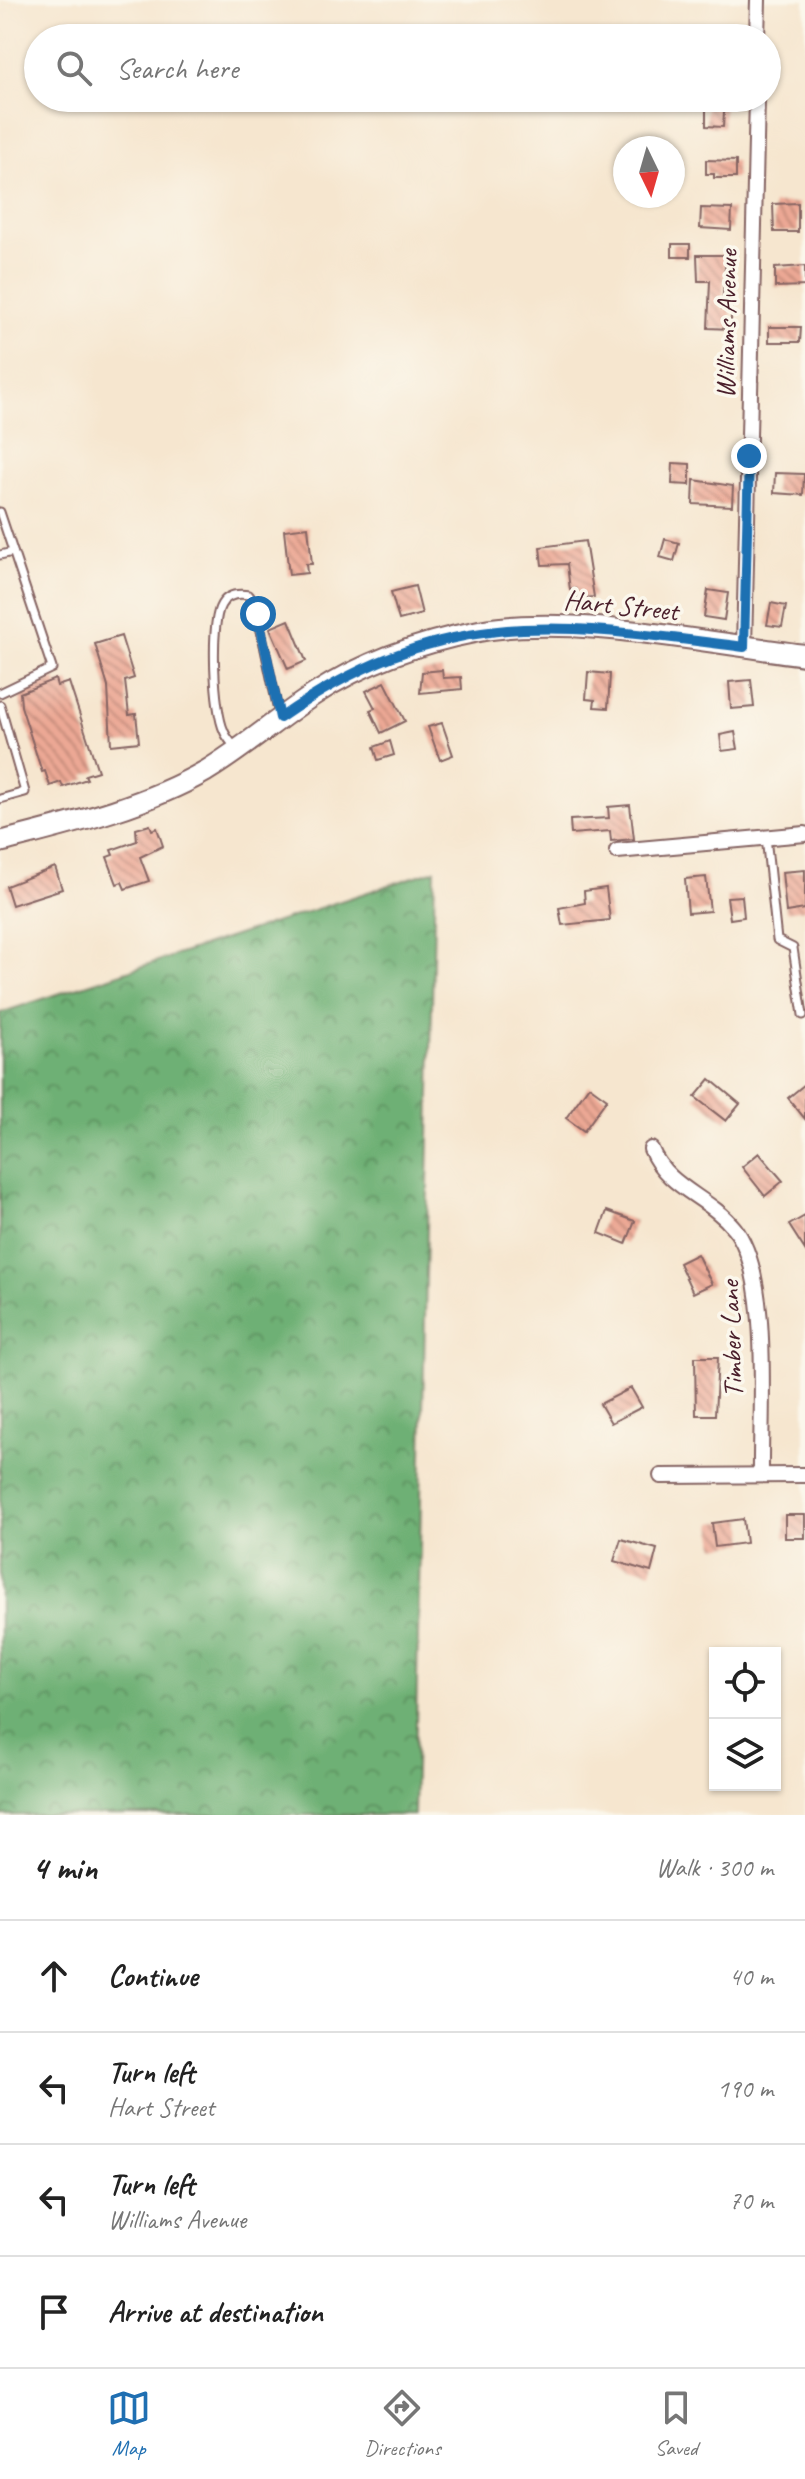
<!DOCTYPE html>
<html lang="en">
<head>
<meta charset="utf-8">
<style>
  :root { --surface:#fff; --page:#f6f6f6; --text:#222; --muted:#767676; --line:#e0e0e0; --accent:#1f6fb2 }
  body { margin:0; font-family:Caveat,sans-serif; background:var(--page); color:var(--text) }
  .controls { position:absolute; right:24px; bottom:24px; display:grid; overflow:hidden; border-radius:0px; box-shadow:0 2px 6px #0004 }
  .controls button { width:72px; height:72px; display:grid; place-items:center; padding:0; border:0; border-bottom:2px solid var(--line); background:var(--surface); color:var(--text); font:40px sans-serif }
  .compass { position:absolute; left:613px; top:136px; width:72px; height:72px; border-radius:50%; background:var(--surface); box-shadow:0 2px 6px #0004; rotate:175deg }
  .stop { position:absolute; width:24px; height:24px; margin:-18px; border:6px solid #1f6fb2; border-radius:50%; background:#fff }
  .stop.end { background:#1f6fb2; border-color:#fff; box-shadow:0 2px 8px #0008 }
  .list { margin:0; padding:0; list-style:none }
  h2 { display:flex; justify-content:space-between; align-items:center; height:104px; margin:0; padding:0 32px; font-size:34px }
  h2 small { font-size:26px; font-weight:400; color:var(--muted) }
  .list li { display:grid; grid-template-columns:52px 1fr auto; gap:24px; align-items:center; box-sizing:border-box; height:112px; padding:0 32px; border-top:2px solid var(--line) }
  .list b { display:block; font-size:30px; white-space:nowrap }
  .list p { margin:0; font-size:26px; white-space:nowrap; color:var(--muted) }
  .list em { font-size:26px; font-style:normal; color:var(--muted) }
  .icon { flex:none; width:44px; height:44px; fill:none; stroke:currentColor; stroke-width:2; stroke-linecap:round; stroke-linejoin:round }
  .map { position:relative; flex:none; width:805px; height:1815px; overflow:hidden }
  .search { position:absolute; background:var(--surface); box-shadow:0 2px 6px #0004; left:24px; right:24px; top:24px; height:88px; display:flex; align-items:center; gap:20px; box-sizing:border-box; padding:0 28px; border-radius:44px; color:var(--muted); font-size:30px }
  .sheet { height:552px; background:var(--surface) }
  nav { display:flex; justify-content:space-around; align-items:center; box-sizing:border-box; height:112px; border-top:2px solid var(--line); background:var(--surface); font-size:22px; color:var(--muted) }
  nav a { display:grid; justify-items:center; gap:4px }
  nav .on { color:var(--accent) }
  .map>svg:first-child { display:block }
</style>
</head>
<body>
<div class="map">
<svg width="805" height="1815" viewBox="0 0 805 1815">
  <defs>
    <pattern id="forest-crowns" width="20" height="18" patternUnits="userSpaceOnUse" patternTransform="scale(2)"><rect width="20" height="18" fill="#6eb074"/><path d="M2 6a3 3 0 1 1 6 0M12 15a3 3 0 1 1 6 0" fill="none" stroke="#5c8f5f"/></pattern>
    <pattern id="building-back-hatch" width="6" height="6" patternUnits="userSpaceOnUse" patternTransform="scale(2)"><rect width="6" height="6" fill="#eca894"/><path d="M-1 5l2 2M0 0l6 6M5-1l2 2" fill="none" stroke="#c18879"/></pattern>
  </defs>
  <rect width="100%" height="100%" fill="#fbf7ec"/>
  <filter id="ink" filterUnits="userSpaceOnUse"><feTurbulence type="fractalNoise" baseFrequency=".0125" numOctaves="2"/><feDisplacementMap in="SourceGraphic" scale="16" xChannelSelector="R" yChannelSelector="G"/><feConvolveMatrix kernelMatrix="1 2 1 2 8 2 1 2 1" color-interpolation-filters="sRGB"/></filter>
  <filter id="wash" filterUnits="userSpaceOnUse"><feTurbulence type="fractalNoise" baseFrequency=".006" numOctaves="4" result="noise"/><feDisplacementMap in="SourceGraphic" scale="32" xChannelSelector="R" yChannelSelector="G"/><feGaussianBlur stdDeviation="1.8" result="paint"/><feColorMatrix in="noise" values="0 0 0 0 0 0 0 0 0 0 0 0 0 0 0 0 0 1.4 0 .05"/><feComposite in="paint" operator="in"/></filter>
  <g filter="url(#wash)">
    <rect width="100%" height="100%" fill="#f6e6cf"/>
    <polygon fill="url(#forest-crowns)" stroke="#5c6850" stroke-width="2" points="435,870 414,1815 0,1815 0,1013"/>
    <g id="blocks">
      <g fill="url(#building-back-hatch)">
        <polygon points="706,98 725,98 723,127 706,126"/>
        <polygon points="706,160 736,161 736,178 714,178 714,174 706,174"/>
        <polygon points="798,203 798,232 774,232 773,204"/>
        <polygon points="701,208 732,209 731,230 700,228"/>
        <rect x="672" y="244" width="18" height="13"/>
        <polygon points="697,255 726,255 722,309 731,309 731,329 708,328 710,281 698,281"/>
        <polygon points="805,266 805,286 775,287 775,268"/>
        <polygon points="769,327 801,327 800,342 769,342"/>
        <polygon points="673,463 690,464 690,485 672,484"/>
        <polygon points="775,473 804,474 803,495 774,493"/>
        <polygon points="694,480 733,486 732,506 693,504"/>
        <polygon points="308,527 312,564 306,564 307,573 289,575 284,530"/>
        <polygon points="665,539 679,543 674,561 660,557"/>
        <polygon points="585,541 594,597 577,599 576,589 570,590 567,564 542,565 540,547"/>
        <polygon points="415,586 422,614 399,620 391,592"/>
        <polygon points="708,590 728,593 724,620 704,617"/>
        <polygon points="771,603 786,606 782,627 767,625"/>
        <polygon points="289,620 306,661 288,669 270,628"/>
        <polygon points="121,636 134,678 125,681 129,715 136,714 139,742 111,745 108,687 95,644"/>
        <polygon points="442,670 443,678 461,677 462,689 420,693 422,672"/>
        <polygon points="588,672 610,674 608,708 594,707 595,700 586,699"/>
        <polygon points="55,679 57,686 69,682 98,771 85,775 87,779 63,787 61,782 50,786 45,771 42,772 21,706 20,693"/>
        <polygon points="751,680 754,707 731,709 729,682"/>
        <polygon points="385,682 405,721 381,733 370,710 375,708 366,691"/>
        <polygon points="442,723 453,755 440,760 428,727"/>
        <polygon points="735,732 738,749 722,751 720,735"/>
        <polygon points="390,741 394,755 378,760 374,747"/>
        <polygon points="630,805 634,839 611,841 610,831 571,834 570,820 609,818 608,807"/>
        <polygon points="150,825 152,830 157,828 163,846 140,857 149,881 125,889 122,882 117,884 107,857 113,855 111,850 137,841 136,829"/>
        <polygon points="55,867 62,889 12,905 6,886"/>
        <polygon points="805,870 805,909 786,912 782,872"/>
        <polygon points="706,877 710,911 688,913 685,879"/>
        <polygon points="606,888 610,920 562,925 559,908 585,903 584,891"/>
        <polygon points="742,896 744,917 730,919 727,897"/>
        <polygon points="710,1079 740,1104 726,1121 695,1097"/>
        <polygon points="805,1084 805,1119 788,1098"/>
        <polygon points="589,1086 607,1099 584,1131 566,1118"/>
        <polygon points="759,1153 783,1181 765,1196 742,1167"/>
        <polygon points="607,1211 635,1221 626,1244 599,1233"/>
        <polygon points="805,1216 805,1250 789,1225"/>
        <polygon points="697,1254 712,1284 693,1293 679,1263"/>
        <polygon points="695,1357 718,1357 715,1415 696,1415"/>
        <polygon points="631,1388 642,1407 611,1423 600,1404"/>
        <rect x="785" y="1515" width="20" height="23"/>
        <polygon points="743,1519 746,1543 715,1547 712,1523"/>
        <polygon points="621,1539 657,1549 651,1572 614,1561"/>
      </g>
    </g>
  </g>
  <g filter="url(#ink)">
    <use href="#blocks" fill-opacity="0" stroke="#866564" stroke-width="2"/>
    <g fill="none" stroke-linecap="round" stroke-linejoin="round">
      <defs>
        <g id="lane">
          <polyline points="0,512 52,668 0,693"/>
          <polyline points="0,555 13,552"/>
          <polyline points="0,705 25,792 0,799"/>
          <path d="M235,747C231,742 226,737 224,731C214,711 210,624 221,605C227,594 238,593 249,595L255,603L279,715"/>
          <polyline points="766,837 777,940 793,948 803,1015"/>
        </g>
        <g id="street">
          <polyline points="757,38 758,0"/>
          <polyline points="744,647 757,98"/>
          <polyline points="617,851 805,834"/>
          <path d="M651,1149C667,1188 708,1196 734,1228C772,1275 760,1412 761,1474"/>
          <polyline points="661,1476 805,1475"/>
        </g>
        <path id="secondary" d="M0,842C70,824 143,807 206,771C244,748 278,718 315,694C364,662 422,642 479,631C573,614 708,643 805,655"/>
      </defs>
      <use href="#lane" stroke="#866564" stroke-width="11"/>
      <use href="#street" stroke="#866564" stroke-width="18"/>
      <use href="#secondary" stroke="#866564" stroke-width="24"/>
      <use href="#lane" stroke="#fff" stroke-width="7"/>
      <use href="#street" stroke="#fff" stroke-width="14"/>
      <use href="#secondary" stroke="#fff" stroke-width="20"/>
    </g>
  </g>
  <g fill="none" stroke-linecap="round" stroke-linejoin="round" filter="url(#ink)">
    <path stroke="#1f6fb2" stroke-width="10" d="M258,614L280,718C445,603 557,623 744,647L749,456"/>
  </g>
  <g text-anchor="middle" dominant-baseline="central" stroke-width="7" stroke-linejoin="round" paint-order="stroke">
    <g font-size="28" fill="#4a1f2b" stroke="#fbf7ec">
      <text transform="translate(726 324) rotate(-89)">Williams Avenue</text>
      <text transform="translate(621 605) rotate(6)">Hart Street</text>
      <text transform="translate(731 1339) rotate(-92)">Timber Lane</text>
    </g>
  </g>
</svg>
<div class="controls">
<button><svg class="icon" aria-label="locate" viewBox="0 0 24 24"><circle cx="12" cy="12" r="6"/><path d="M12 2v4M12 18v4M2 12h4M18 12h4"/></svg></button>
<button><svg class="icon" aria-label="layers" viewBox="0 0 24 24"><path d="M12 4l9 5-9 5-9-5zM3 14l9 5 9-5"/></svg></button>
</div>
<svg class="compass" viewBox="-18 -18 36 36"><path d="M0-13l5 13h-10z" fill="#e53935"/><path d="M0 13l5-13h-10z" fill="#767676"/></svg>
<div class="stop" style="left:258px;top:614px"></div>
<div class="stop end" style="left:749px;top:456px"></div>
<div class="search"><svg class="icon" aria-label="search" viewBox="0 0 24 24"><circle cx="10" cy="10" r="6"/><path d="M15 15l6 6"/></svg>Search here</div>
</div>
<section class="sheet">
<h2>4 min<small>Walk · 300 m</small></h2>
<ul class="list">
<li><svg class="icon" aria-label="ahead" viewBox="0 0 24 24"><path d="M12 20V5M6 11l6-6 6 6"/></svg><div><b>Continue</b></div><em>40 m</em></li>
<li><svg class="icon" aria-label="left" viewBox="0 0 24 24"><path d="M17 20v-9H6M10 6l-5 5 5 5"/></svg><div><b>Turn left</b><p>Hart Street</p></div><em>190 m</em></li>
<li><svg class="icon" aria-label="left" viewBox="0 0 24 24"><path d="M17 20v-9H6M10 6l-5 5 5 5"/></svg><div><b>Turn left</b><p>Williams Avenue</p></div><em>70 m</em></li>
<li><svg class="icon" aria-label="arrive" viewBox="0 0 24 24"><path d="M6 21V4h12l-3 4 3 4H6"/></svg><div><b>Arrive at destination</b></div></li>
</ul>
</section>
<nav>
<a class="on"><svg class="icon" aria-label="map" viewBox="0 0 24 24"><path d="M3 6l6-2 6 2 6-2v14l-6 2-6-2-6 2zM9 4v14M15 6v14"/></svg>Map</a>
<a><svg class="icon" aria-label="directions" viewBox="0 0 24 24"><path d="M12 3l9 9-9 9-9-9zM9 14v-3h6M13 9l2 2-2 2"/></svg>Directions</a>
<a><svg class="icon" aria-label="saved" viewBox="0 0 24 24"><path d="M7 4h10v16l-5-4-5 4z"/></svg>Saved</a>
</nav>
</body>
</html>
